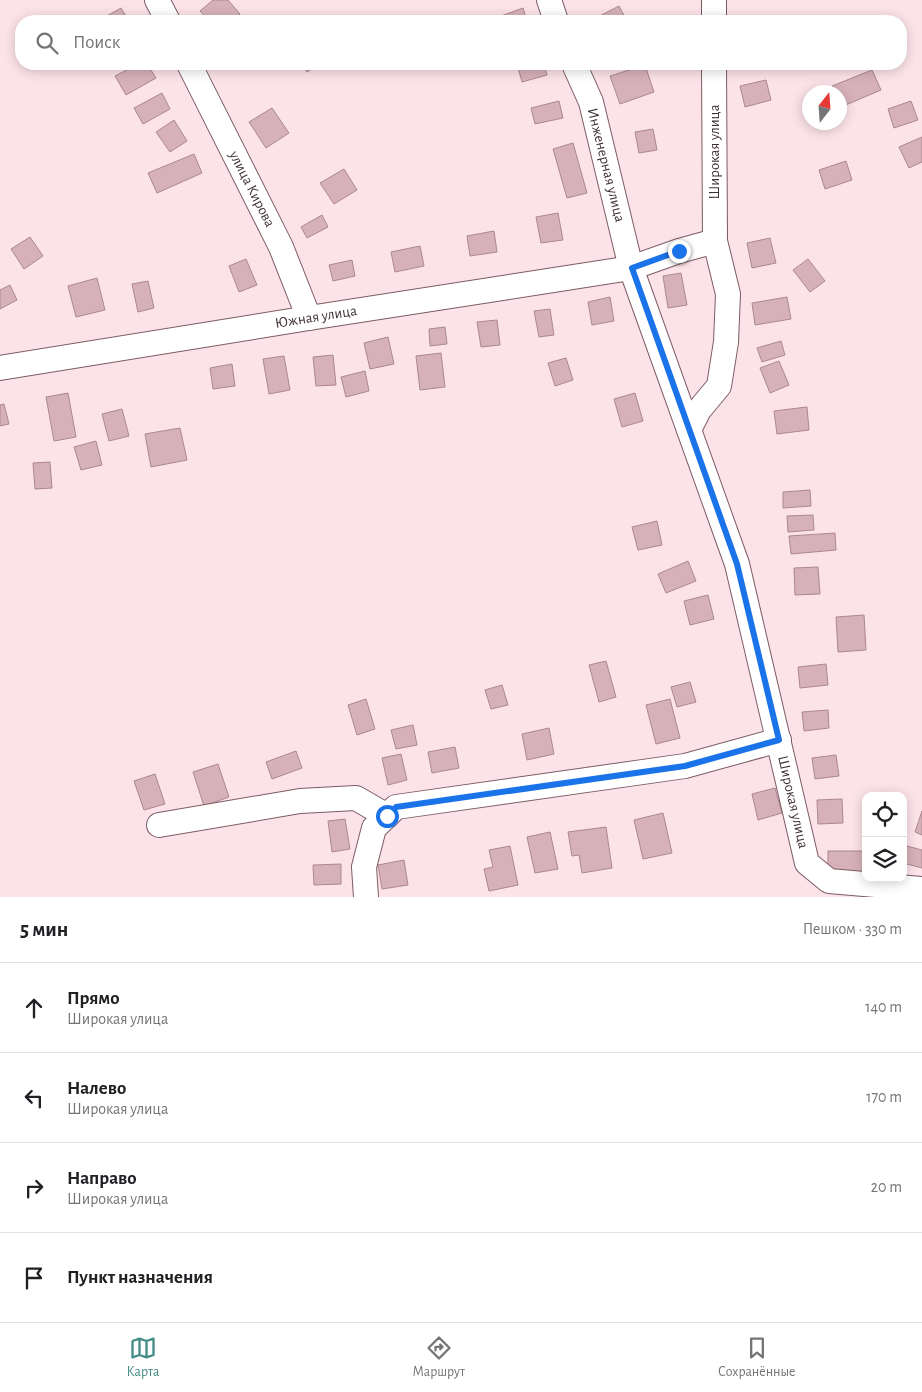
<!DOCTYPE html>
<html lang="ru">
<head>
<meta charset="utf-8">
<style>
  :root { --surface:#fff; --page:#f6f6f6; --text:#202124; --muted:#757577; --line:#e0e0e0; --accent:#448c86 }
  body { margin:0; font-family:"Alegreya Sans",sans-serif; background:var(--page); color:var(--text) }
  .controls { position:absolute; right:15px; bottom:15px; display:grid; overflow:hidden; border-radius:10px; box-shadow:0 2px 12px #0003 }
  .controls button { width:45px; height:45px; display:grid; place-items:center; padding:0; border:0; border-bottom:1px solid var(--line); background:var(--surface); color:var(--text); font:25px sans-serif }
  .compass { position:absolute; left:802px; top:85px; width:45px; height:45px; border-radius:50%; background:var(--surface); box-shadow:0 2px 12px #0003; rotate:17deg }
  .stop { position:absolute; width:15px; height:15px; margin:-11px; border:4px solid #1a73e8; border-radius:50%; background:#fff }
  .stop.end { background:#1a73e8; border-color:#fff; box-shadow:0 1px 5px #0008 }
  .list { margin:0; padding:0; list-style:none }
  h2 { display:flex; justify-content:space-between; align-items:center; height:65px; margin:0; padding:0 20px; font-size:21px }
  h2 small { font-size:16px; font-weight:400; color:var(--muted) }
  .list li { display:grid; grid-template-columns:32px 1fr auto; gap:15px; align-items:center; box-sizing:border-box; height:90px; padding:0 20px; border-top:1px solid var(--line) }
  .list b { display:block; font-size:19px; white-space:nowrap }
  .list p { margin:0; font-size:16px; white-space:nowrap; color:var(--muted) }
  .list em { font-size:16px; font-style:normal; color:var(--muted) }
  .icon { flex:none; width:28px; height:28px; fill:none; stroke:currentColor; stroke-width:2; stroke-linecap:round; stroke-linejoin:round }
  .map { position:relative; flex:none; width:922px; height:897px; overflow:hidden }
  .search { position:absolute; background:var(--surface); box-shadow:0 2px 12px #0003; left:15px; right:15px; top:15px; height:55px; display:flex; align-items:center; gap:12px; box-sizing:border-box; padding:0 18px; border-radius:20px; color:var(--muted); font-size:19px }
  .sheet { height:425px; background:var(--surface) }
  nav { display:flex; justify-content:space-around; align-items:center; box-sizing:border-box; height:70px; border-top:1px solid var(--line); background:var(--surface); font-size:14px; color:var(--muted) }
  nav a { display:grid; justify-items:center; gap:2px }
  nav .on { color:var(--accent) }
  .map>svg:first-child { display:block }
</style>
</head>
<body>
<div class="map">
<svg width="922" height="897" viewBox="0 0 922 897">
  <rect width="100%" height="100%" fill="#fce3e9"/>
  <g fill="#d7b1ba" stroke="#ac8790">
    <polygon points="213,0 228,0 240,14 231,21 209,21 200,11"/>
    <polygon points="619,6 627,21 590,21"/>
    <polygon points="121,8 129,21 98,21"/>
    <polygon points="523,8 527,21 490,21 490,20"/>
    <polygon points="138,64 147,64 156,78 126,95 115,76"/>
    <polygon points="302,64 320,64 307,72"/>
    <polygon points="517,64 544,64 547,75 522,82"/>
    <polygon points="645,65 654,92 620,104 610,76"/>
    <polygon points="872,70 881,90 841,107 840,92 835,92 832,86"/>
    <polygon points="766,80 771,100 745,107 740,86"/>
    <polygon points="162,93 170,109 143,124 134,108"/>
    <polygon points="559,101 563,118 535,124 531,108"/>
    <polygon points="911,101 918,120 894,128 888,109"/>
    <polygon points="272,108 289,133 266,148 249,122"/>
    <polygon points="174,120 187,141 170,152 156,132"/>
    <polygon points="653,129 657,150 639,153 635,132"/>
    <polygon points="922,137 922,162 909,168 899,147"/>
    <polygon points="573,143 587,193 567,198 553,149"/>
    <polygon points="194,154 202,173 157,193 148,173"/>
    <polygon points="846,161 852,180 825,189 819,170"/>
    <polygon points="344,169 357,190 334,204 320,183"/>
    <polygon points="558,213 563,240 541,243 536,217"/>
    <polygon points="322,215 328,227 307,238 301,227"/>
    <polygon points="494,231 497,252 470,256 467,236"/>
    <polygon points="30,237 43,256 24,269 11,249"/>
    <polygon points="770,238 776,263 752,268 747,243"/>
    <polygon points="420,246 424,266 395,272 391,252"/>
    <polygon points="246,259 257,285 239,292 229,266"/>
    <polygon points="808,259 825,281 810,292 793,270"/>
    <polygon points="352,260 355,276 333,281 329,265"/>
    <polygon points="681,273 687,305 668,308 663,276"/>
    <polygon points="97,278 105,310 76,317 68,286"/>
    <polygon points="148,281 154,308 138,312 132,284"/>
    <polygon points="10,285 17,300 0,309 0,290"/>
    <polygon points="610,297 614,321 592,325 588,302"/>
    <polygon points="787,297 791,319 755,325 752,303"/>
    <polygon points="550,309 554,335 539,337 534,311"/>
    <polygon points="497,320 500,345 481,347 477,322"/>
    <polygon points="445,327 447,344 430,346 429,329"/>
    <polygon points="388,337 394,364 370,369 364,343"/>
    <polygon points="781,341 785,355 762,362 757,348"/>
    <polygon points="441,353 445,387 420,390 416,356"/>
    <polygon points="333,355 336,385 316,386 313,357"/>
    <polygon points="284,356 290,390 269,394 263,359"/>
    <polygon points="566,358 573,380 555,386 548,363"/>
    <polygon points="779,361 789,385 770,393 760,368"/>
    <polygon points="232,364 235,386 213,389 210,368"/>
    <polygon points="365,371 369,391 346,397 341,377"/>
    <polygon points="68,393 76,437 54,441 46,397"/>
    <polygon points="635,393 643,421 622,427 614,399"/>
    <polygon points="4,404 9,424 0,426 0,405"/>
    <polygon points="807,407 809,430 777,434 774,411"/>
    <polygon points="122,409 129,436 109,441 102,414"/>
    <polygon points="180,428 187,460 151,467 145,434"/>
    <polygon points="96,441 102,465 81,470 74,447"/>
    <polygon points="50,462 52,488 35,489 33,463"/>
    <polygon points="810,490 811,506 783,508 783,492"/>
    <polygon points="813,515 814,530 788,532 787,516"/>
    <polygon points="657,521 662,545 638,550 632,527"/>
    <polygon points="835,533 836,550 791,554 789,536"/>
    <polygon points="688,561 696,581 666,593 658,574"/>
    <polygon points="818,567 820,594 795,595 794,568"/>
    <polygon points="708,595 714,619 690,625 684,601"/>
    <polygon points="864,615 866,650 838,652 836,617"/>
    <polygon points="606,661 616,697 599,702 589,665"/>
    <polygon points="826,664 828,685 800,688 798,667"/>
    <polygon points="690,682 696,702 677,707 671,687"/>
    <polygon points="502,685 508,705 491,709 485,690"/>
    <polygon points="366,699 375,729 357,735 348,705"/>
    <polygon points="670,699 680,738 656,744 646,705"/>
    <polygon points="828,710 829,728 804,731 802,712"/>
    <polygon points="413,725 417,745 396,749 391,730"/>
    <polygon points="549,728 554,754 527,760 522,734"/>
    <polygon points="455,747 459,768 432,773 428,752"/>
    <polygon points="296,751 302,768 272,779 266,762"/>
    <polygon points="401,754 407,780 388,785 382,758"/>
    <polygon points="836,755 839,776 815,779 812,758"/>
    <polygon points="218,764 229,797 204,806 193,772"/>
    <polygon points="155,774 165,804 144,810 134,781"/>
    <polygon points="775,788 782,813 758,820 752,794"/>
    <polygon points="842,799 843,823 818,824 817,800"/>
    <polygon points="922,811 922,835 915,832"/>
    <polygon points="663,813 672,853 643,859 634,820"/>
    <polygon points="345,819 350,849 332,852 328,821"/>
    <polygon points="606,827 612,868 582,873 579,855 572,856 568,832"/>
    <polygon points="550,832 558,869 535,873 527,837"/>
    <polygon points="903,845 922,850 922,868 903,863"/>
    <polygon points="510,846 518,885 489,891 484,869 493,867 489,850"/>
    <rect x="828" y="851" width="38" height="21"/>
    <polygon points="404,860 408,885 382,889 378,865"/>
    <polygon points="341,864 341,884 314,885 313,865"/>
  </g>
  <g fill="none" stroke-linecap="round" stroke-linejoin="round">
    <defs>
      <g id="street">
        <polyline points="157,0 168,21"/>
        <polyline points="549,0 556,21"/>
        <polyline points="714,0 714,21"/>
        <polyline points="189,64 281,247 309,318"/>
        <polyline points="574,64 591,102 631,268 737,564 807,863 829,881 922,889"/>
        <polyline points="0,368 309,318 631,268 679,251 715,241 714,64"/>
        <polyline points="689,430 699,410 719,386 726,342 728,294 715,241"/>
        <polyline points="159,825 300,801 356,798 387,816"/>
        <polyline points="366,897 364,867 374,828 396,807 685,766 779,740"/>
      </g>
    </defs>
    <use href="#street" stroke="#7d5b63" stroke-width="26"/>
    <use href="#street" stroke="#fff" stroke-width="24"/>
  </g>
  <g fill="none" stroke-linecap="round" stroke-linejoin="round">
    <polyline stroke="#1a73e8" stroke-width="6" points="387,816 396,807 685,766 779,740 737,564 632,268 679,251"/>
  </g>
  <g text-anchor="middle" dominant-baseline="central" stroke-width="4" stroke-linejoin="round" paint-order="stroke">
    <g font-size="15" fill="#413236" stroke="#fff">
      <text transform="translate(714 152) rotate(-90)">Широкая улица</text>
      <text transform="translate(606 165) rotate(76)">Инженерная улица</text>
      <text transform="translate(252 189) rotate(63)">улица Кирова</text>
      <text transform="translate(316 317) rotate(-9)">Южная улица</text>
      <text transform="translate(793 802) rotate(77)">Широкая улица</text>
    </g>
  </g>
</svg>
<div class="controls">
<button><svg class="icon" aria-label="locate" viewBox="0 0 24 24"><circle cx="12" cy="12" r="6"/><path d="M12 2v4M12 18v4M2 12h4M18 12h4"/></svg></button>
<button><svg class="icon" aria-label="layers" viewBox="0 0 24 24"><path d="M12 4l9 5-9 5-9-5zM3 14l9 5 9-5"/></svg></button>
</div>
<svg class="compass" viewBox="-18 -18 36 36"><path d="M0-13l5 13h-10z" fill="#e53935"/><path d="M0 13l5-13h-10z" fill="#757577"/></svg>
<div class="stop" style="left:387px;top:816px"></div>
<div class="stop end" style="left:679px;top:251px"></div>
<div class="search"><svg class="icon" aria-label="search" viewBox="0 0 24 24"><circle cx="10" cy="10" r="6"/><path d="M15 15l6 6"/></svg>Поиск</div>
</div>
<section class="sheet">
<h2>5 мин<small>Пешком · 330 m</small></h2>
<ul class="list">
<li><svg class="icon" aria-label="ahead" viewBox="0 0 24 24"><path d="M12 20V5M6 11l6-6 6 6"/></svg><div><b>Прямо</b><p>Широкая улица</p></div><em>140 m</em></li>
<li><svg class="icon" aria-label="left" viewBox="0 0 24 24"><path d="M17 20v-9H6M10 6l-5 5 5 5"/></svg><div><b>Налево</b><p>Широкая улица</p></div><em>170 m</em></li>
<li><svg class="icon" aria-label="right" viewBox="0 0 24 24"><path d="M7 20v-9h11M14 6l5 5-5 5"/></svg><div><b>Направо</b><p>Широкая улица</p></div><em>20 m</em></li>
<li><svg class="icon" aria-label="arrive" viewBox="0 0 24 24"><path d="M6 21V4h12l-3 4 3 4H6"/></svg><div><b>Пункт назначения</b></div></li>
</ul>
</section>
<nav>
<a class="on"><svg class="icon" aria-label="map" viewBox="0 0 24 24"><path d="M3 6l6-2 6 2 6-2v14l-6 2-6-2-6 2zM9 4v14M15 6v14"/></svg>Карта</a>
<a><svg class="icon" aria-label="directions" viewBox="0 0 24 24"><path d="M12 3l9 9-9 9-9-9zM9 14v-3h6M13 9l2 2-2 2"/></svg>Маршрут</a>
<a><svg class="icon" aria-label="saved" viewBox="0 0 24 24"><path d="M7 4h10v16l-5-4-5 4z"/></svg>Сохранённые</a>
</nav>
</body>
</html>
